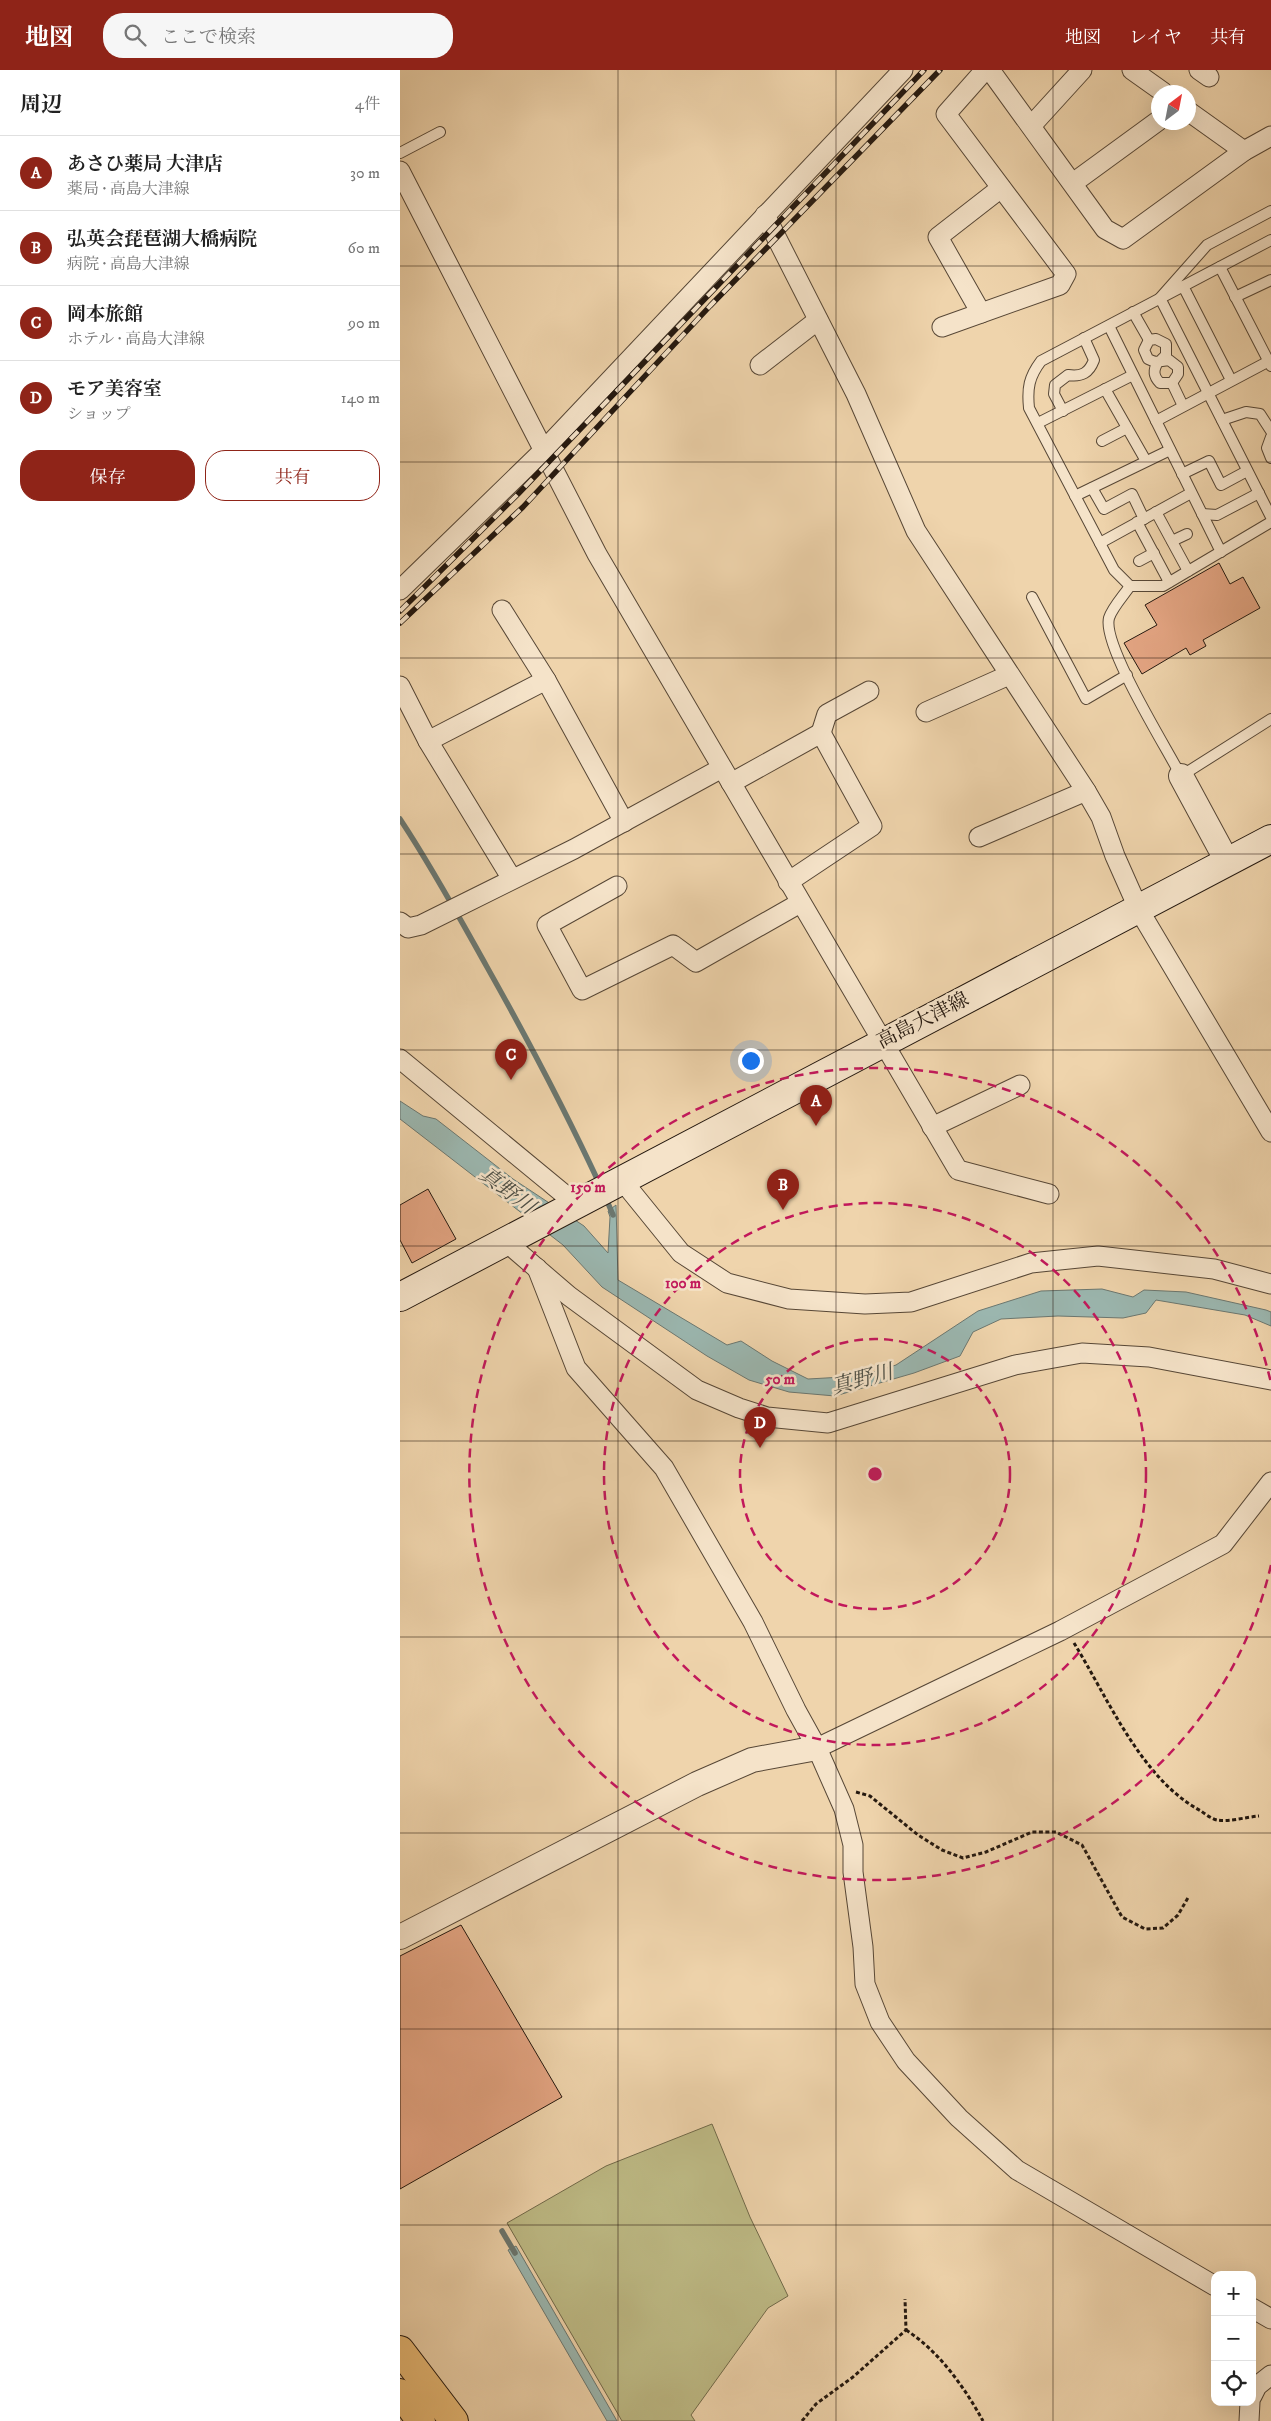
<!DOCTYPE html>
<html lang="ja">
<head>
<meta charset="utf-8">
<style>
  :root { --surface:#fff; --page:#f6f6f6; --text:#222; --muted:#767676; --line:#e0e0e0; --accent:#8f2418 }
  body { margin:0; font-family:"IM FELL DW Pica","Noto Serif JP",serif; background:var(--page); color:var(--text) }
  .controls { position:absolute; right:15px; bottom:15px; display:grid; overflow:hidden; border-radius:10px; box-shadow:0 5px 20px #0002 }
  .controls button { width:45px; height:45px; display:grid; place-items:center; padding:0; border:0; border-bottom:1px solid var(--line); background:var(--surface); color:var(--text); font:25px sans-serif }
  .compass { position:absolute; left:751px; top:15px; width:45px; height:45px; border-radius:50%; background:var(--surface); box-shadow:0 5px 20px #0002; rotate:32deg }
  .you { position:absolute; left:350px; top:990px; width:18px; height:18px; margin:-12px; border:4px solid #fff; border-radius:50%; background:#1a73e8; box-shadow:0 0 0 8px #1a73e833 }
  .badge { display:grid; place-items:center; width:32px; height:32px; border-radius:50%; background:var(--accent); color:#fff; font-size:16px; font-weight:700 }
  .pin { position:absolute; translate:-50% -41px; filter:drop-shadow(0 1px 2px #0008) }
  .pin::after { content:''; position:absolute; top:26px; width:18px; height:15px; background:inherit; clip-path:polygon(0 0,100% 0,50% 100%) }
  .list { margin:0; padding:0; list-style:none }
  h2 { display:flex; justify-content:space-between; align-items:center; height:65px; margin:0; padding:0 20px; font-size:21px }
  h2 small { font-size:16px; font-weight:400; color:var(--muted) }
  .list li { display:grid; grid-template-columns:32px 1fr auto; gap:15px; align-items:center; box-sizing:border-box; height:75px; padding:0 20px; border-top:1px solid var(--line) }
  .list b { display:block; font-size:19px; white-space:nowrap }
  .list p { margin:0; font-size:16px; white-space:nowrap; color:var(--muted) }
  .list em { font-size:16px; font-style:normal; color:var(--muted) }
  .actions { display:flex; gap:10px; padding:15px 20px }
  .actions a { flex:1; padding:11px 0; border:1px solid var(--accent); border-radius:20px; text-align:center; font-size:18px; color:var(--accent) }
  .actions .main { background:var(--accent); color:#fff }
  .icon { flex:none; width:28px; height:28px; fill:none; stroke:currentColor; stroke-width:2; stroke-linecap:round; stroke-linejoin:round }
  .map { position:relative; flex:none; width:871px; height:2351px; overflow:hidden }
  header { display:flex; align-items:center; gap:30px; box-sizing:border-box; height:70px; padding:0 25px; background:var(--accent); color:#fff }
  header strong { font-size:24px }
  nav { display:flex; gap:28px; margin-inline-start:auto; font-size:18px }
  .search { width:350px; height:45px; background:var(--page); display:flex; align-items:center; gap:12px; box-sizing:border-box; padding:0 18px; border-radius:20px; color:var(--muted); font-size:19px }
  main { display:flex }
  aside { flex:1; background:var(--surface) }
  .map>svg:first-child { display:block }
</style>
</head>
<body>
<header>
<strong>地図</strong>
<div class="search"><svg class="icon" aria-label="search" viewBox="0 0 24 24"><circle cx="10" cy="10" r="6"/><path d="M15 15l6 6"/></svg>ここで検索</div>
<nav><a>地図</a><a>レイヤ</a><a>共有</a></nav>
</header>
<main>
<aside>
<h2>周辺<small>4件</small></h2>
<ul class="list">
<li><span class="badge">A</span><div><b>あさひ薬局 大津店</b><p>薬局 · 高島大津線</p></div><em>30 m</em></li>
<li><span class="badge">B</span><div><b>弘英会琵琶湖大橋病院</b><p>病院 · 高島大津線</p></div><em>60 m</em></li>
<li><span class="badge">C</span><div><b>岡本旅館</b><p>ホテル · 高島大津線</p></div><em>90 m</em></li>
<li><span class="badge">D</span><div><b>モア美容室</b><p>ショップ</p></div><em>140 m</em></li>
</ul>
<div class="actions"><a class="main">保存</a><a>共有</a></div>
</aside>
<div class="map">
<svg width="871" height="2351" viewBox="0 0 871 2351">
  <rect width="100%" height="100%" fill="#efd4ac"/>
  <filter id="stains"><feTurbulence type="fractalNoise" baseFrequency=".004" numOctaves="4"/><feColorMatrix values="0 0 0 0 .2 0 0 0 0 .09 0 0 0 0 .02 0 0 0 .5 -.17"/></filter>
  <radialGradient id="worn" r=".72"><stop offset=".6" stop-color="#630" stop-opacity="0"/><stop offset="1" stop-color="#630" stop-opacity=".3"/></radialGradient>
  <polygon fill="#bebb86" stroke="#716a4a" points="312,2054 350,2147 388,2226 368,2238 291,2345 295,2351 222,2351 107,2153 206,2096"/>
  <g fill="#9bb7b0" stroke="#6b7770">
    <polygon points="0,1031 23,1046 36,1049 113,1109 184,1156 208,1183 210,1147 208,1141 216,1135 218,1210 327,1275 341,1271 372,1291 408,1309 461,1306 496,1295 578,1241 641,1221 702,1219 733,1227 744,1220 786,1222 866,1240 871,1242 871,1256 845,1245 756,1230 746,1243 723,1248 658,1246 601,1249 573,1262 560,1286 514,1303 435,1326 389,1322 349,1310 307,1286 202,1217 163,1175 0,1049"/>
    <polygon points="116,2176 217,2351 207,2351 108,2180"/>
  </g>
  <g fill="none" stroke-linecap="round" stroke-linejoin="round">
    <g stroke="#6b7770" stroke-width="5.5">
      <path d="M0,749C32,797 59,847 87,897C127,968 165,1040 199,1113"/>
      <polyline points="205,1126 213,1145"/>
      <polyline points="102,2161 115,2183"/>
    </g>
  </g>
  <g fill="#e4a583" stroke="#24180f">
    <polygon points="819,493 830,514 843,507 860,538 803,570 806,576 790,585 786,578 742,604 724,573 757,555 745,535"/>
    <polygon points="28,1119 56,1169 12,1193 0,1170 0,1135"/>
    <polygon points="61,1855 162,2027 0,2119 0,1886"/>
  </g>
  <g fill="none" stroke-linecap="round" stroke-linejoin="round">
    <defs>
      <g id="service">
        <polyline points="0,83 40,62"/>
        <polyline points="871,141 807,175 760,228 871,447"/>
        <path d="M871,170L641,291C629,307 627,318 629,338L714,500L730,516H763L871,452"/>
        <polyline points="820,197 871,296"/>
        <polyline points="783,216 831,310"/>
        <polyline points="835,227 871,210"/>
        <polyline points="733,242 749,270"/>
        <polyline points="709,256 821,482"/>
        <path d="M758,292C753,300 753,306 760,313H772L778,304V297L769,290L755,292L748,289L744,280L749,270L756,269L766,274V285L761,290"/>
        <polyline points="772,313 783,336"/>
        <polyline points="705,319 746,391"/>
        <path d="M663,341L654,324L655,315L668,305C682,307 689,303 694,290L684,268"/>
        <polyline points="822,350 846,342 860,344 871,361"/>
        <polyline points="756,351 871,290"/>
        <polyline points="638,353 733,305"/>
        <polyline points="871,367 867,378 871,388"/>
        <polyline points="702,371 727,358"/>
        <polyline points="782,404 809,391 821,415 847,401"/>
        <polyline points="692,418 704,439 732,424 744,449"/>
        <polyline points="675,426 770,380"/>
        <polyline points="756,442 788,501"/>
        <polyline points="802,444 817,445 859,423"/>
        <polyline points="737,452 769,512"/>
        <polyline points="772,471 787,464"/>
        <polyline points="700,473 791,423"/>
        <polyline points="739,491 754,483"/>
        <path d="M730,516C724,525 712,538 709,548C702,575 766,677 781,706L871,649"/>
        <polyline points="632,527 686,629 727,605"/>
      </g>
      <g id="minor">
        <polyline points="590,0 705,159 723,169 844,81 871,66"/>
        <polyline points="732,0 763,22"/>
        <polyline points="799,0 809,7"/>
        <polyline points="788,41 844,81"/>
        <polyline points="631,56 682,0"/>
        <polyline points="0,101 197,484 558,1100 649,1124"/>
        <polyline points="673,113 758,51"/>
        <polyline points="365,145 456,324 516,461 686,721 701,747 715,786 739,840 871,1062"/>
        <polyline points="581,243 538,167 601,118"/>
        <polyline points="542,257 660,215 666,204 546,44 585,0"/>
        <polyline points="360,295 418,250"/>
        <polyline points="0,520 144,380 503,0"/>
        <polyline points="102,540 146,610 224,752"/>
        <polyline points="0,616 28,671 112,809"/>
        <polyline points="526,642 609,605"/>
        <polyline points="421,663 427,644 469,621"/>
        <polyline points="28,671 146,610"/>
        <polyline points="331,713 421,663 472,756 388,812"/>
        <polyline points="579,767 686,721"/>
        <polyline points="217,816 147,855 182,920 273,875 296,892 400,833"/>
        <polyline points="0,852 8,858 21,855 174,779 322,698"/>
        <polyline points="0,989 176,1134"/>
        <polyline points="532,1057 620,1015"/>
        <polyline points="221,1109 281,1183 327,1213 389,1229 465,1234 511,1232 631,1193 698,1186 814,1199 871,1214"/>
        <polyline points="105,1171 169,1226 297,1320 339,1338 367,1347 428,1353 615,1295 682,1283 749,1287 871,1310"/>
        <polyline points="137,1198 176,1298 264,1398 353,1552 396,1640 417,1678 444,1739 453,1775 453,1802 463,1877 465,1914 480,1952 506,1991 559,2048 617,2100 815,2216"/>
        <polyline points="417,1678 660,1561 823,1474 871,1412"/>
        <polyline points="852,2238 871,2249"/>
        <polyline points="852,2326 857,2316 871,2305"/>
        <polyline points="849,2351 850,2332"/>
      </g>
      <g id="tertiary">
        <polyline points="781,706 828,793"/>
        <polyline points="0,1867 297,1714 352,1690 417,1678"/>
      </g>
      <polyline id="secondary" points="0,1227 871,769"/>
      <g id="trunk">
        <polyline points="0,2280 54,2351"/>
        <polyline points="0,2323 21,2351"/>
      </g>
    </defs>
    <use href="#service" stroke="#574736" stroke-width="12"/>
    <use href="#minor" stroke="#574736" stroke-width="21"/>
    <use href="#tertiary" stroke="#574736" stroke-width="26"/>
    <use href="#secondary" stroke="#24180f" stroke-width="30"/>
    <use href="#trunk" stroke="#24180f" stroke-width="30"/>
    <g stroke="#24180f" stroke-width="3" stroke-dasharray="4 2.5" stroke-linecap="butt">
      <path d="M674,1573C708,1628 741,1709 801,1741C805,1744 812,1749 817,1750C829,1752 847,1747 859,1746"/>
      <polyline points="456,1722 470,1726 518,1765 542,1780 563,1788 586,1782 632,1762 656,1762 682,1775 722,1847 745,1859 763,1858 778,1845 789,1826"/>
      <path d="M506,2260C539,2281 565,2318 583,2351"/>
      <polyline points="402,2351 416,2334 453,2307 506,2260 505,2229"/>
    </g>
    <use href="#service" stroke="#f5e3c9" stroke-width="10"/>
    <use href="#minor" stroke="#f5e3c9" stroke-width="19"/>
    <use href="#tertiary" stroke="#f5e3c9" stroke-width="24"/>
    <use href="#secondary" stroke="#f5e3c9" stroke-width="28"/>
    <use href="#trunk" stroke="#e8ba76" stroke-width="28"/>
    <defs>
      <g id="rail">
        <polyline points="0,541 118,424 524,0"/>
        <polyline points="0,553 123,437 310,236 540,0"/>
      </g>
    </defs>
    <use href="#rail" stroke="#24180f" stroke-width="5.5"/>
    <use href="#rail" stroke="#f5e3c9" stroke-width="4" stroke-dasharray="11" stroke-linecap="butt"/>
  </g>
  <path fill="none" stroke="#24180f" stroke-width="1" stroke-opacity="0.55" d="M218,0V2351M436,0V2351M653,0V2351M0,196H871M0,392H871M0,588H871M0,784H871M0,980H871M0,1176H871M0,1371H871M0,1567H871M0,1763H871M0,1959H871M0,2155H871"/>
  <g fill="none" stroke="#c2185b" stroke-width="2.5" stroke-dasharray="9 6">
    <circle cx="475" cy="1404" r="135"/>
    <circle cx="475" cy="1404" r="271"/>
    <path d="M871 1495A406 406 0 1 1 871 1313"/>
  </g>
  <g text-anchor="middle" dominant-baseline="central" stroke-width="5" stroke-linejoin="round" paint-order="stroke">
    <g font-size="20" fill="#24180f" stroke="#f5e3c9">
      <text transform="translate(523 951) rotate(-27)">高島大津線</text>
    </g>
    <g font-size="21" font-style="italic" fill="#4e5047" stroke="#f5e3c9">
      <text transform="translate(107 1121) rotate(37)">真野川</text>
      <text transform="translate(462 1310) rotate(-15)">真野川</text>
    </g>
  </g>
  <circle cx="475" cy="1404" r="8" fill="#c2185b" stroke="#f5e3c9" stroke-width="2.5"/>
  <g font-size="15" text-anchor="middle" font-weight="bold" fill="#c2185b" stroke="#f5e3c9" stroke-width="5" stroke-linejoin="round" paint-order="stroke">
    <text x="188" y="1122">150 m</text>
    <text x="283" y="1218">100 m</text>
    <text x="380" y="1314">50 m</text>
  </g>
  <rect width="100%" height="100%" filter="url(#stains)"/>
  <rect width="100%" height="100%" fill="url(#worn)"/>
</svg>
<div class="controls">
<button>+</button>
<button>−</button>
<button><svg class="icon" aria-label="locate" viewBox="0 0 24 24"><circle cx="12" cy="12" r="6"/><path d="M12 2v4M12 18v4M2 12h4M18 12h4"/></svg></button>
</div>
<svg class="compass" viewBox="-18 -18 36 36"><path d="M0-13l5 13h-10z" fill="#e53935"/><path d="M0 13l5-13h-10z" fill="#767676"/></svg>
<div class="you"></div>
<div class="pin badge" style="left:416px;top:1056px">A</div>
<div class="pin badge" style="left:383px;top:1140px">B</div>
<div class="pin badge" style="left:111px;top:1010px">C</div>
<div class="pin badge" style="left:360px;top:1378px">D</div>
</div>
</main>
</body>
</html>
